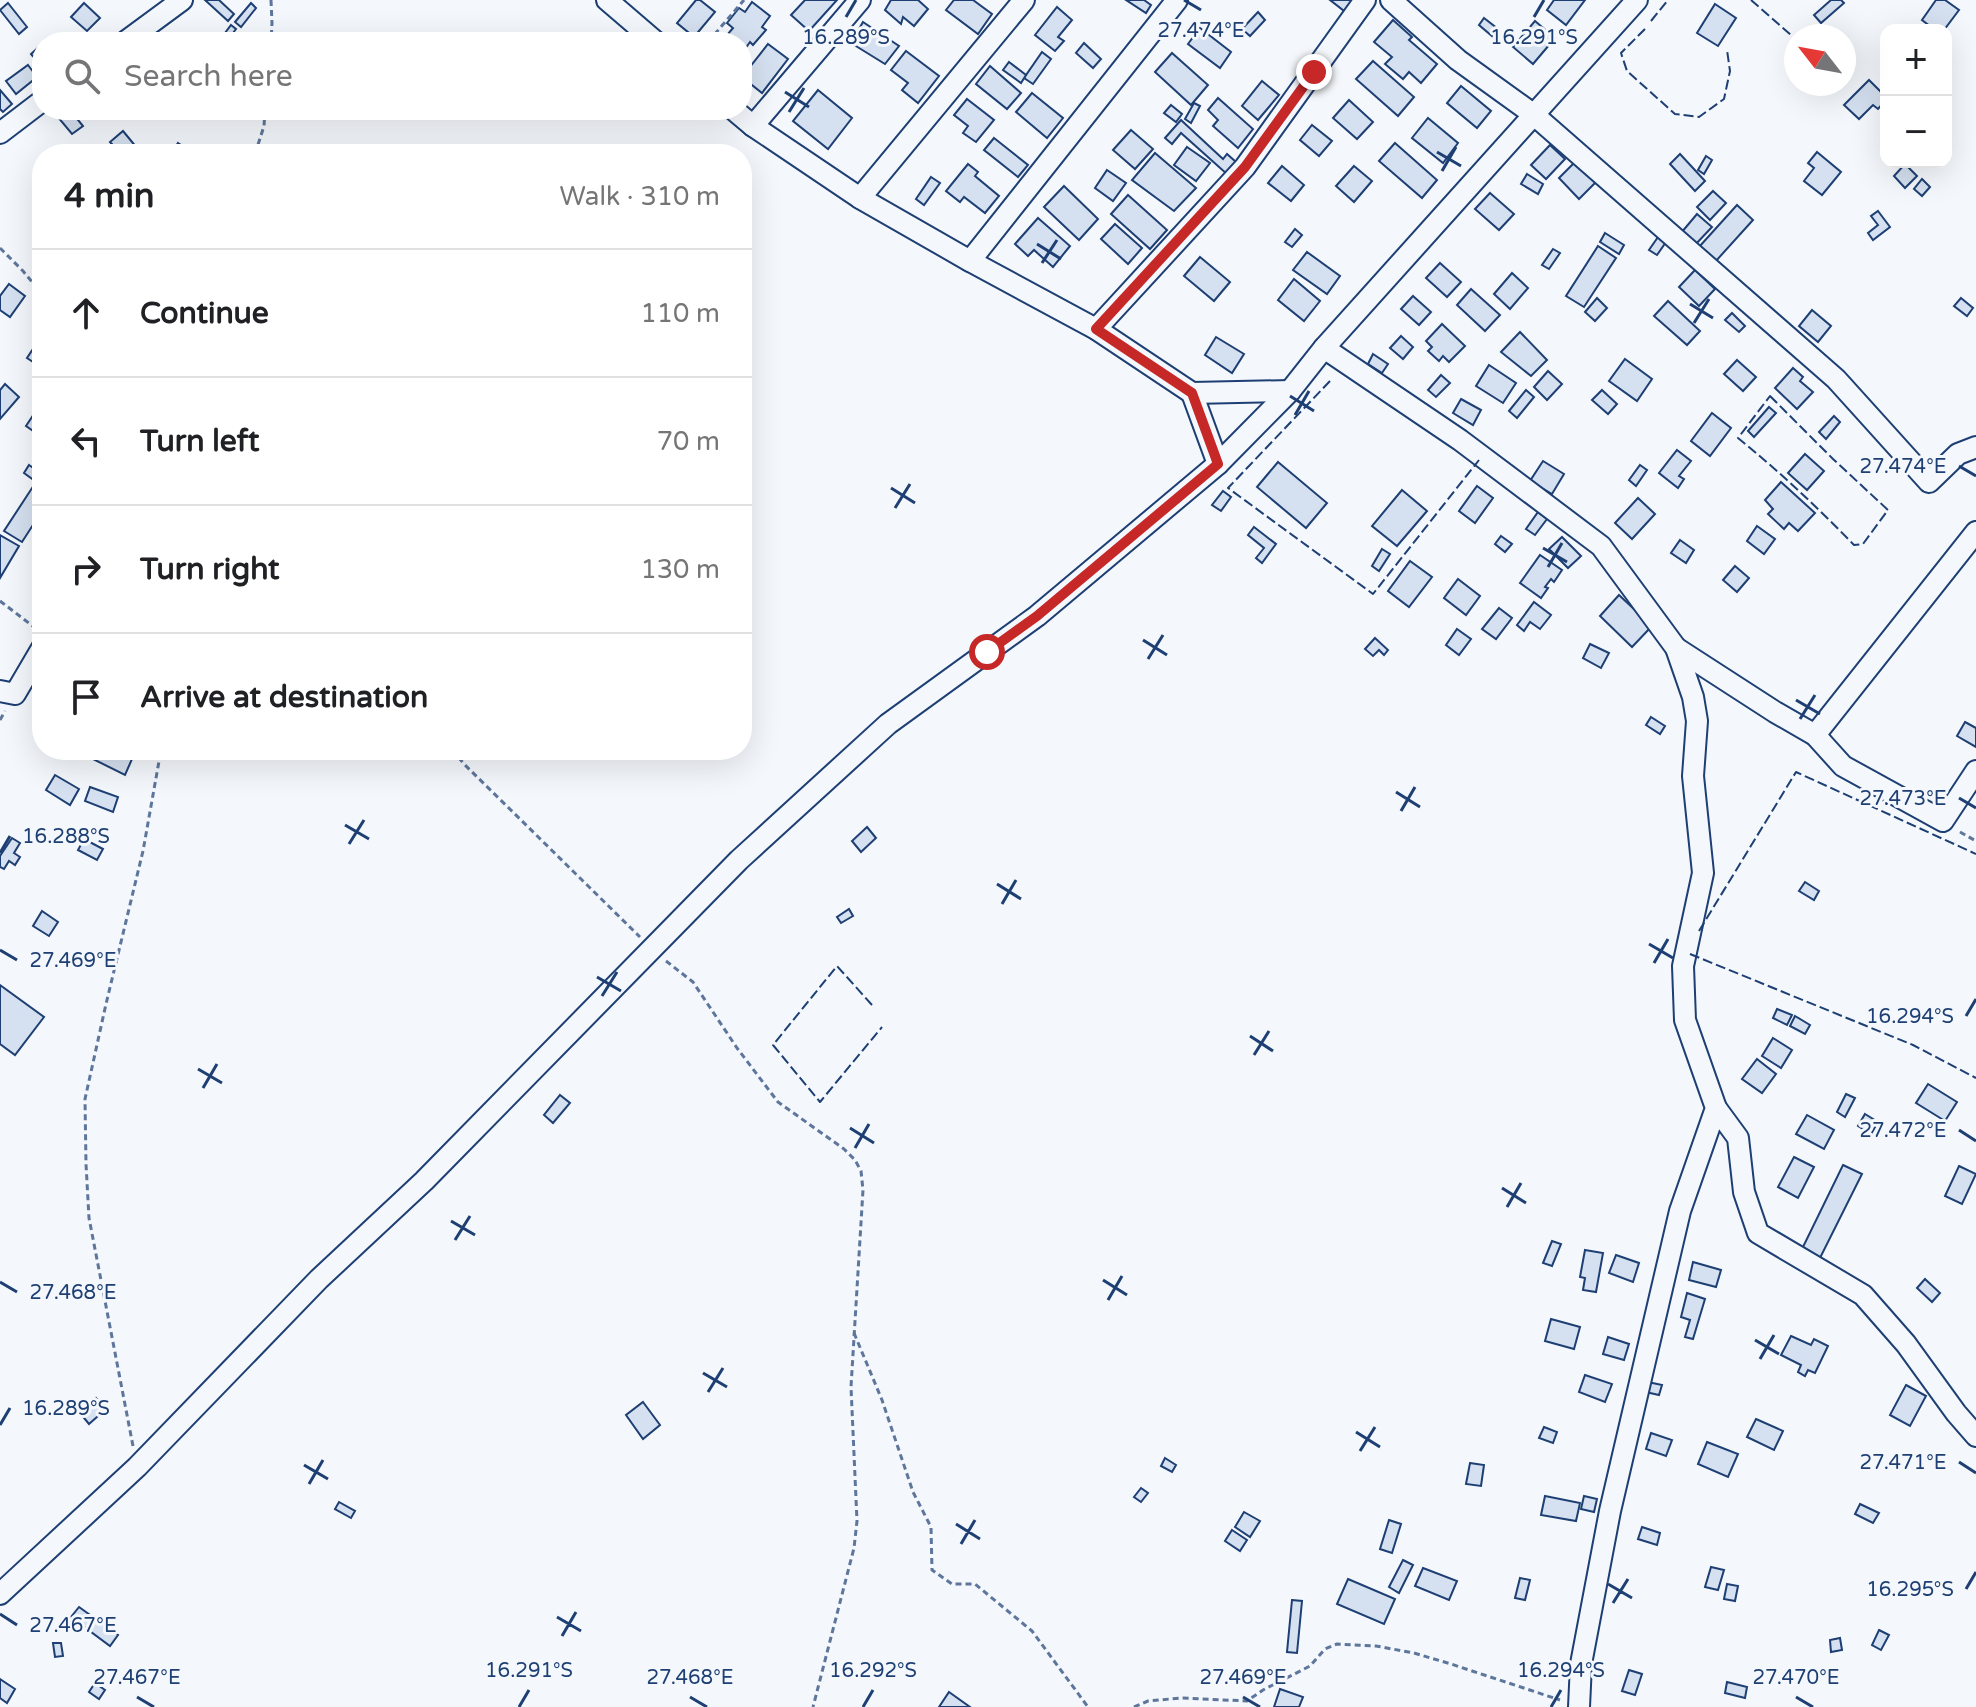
<!DOCTYPE html>
<html lang="en">
<head>
<meta charset="utf-8">
<style>
  :root { --surface:#fff; --page:#f2f2f2; --text:#202124; --muted:#757577; --line:#e0e0e0 }
  body { margin:0; font-family:"Varela Round",sans-serif; background:var(--page); color:var(--text) }
  .controls { position:absolute; right:24px; top:24px; display:grid; overflow:hidden; border-radius:16px; box-shadow:0 8px 32px #0002 }
  .controls button { width:72px; height:72px; display:grid; place-items:center; padding:0; border:0; border-bottom:2px solid var(--line); background:var(--surface); color:var(--text); font:40px sans-serif }
  .compass { position:absolute; left:1784px; top:24px; width:72px; height:72px; border-radius:50%; background:var(--surface); box-shadow:0 8px 32px #0002; rotate:301deg }
  .stop { position:absolute; width:24px; height:24px; margin:-18px; border:6px solid #c62828; border-radius:50%; background:#fff }
  .stop.end { background:#c62828; border-color:#fff; box-shadow:0 2px 8px #0008 }
  .list { margin:0; padding:0; list-style:none }
  h2 { display:flex; justify-content:space-between; align-items:center; height:104px; margin:0; padding:0 32px; font-size:34px }
  h2 small { font-size:26px; font-weight:400; color:var(--muted) }
  .list li { display:grid; grid-template-columns:52px 1fr auto; gap:24px; align-items:center; box-sizing:border-box; height:128px; padding:0 32px; border-top:2px solid var(--line) }
  .list b { display:block; font-size:30px; white-space:nowrap }
  .list em { font-size:26px; font-style:normal; color:var(--muted) }
  .icon { flex:none; width:44px; height:44px; fill:none; stroke:currentColor; stroke-width:2; stroke-linecap:round; stroke-linejoin:round }
  .map { position:relative; flex:none; width:1976px; height:1707px; overflow:hidden }
  .search { position:absolute; background:var(--surface); box-shadow:0 8px 32px #0002; left:32px; top:32px; width:720px; height:88px; display:flex; align-items:center; gap:20px; box-sizing:border-box; padding:0 28px; border-radius:32px; color:var(--muted); font-size:30px }
  .panel { position:absolute; background:var(--surface); box-shadow:0 8px 32px #0002; left:32px; top:144px; width:720px; height:616px; border-radius:32px }
  .map>svg:first-child { display:block }
</style>
</head>
<body>
<div class="map">
<svg width="1976" height="1707" viewBox="0 0 1976 1707">
  <rect width="100%" height="100%" fill="#f4f7fb"/>
  <g fill="#d5e0f0" stroke="#1d3f73" stroke-width="2">
    <polygon points="205,0 219,0 234,14 228,21"/>
    <polygon points="696,0 700,0 715,12 694,37 677,23"/>
    <polygon points="805,0 837,0 809,31 791,15"/>
    <polygon points="891,0 918,0 928,9 914,26 903,17 901,24 885,10"/>
    <polygon points="954,0 973,0 992,14 978,34 946,10"/>
    <polygon points="1126,0 1144,0 1151,5 1146,13"/>
    <polygon points="1330,0 1359,0 1348,14"/>
    <polygon points="1554,0 1585,0 1566,25 1547,10"/>
    <polygon points="1831,0 1841,0 1844,3 1821,23 1814,15"/>
    <polygon points="1936,0 1945,0 1959,10 1944,30 1935,30 1922,20"/>
    <polygon points="752,2 770,16 762,27 766,30 753,45 750,42 745,49 742,47 742,42 736,42 727,35 733,28 727,23 739,8 745,12"/>
    <polygon points="8,3 27,27 19,34 0,10"/>
    <polygon points="84,3 100,18 87,31 71,17"/>
    <polygon points="251,3 256,8 241,27 235,22"/>
    <polygon points="1715,4 1736,18 1718,46 1697,33"/>
    <polygon points="1057,7 1072,20 1058,37 1064,41 1055,51 1035,35"/>
    <polygon points="1258,12 1265,20 1250,36 1242,29"/>
    <polygon points="1484,18 1498,29 1492,36 1479,25"/>
    <polygon points="1393,20 1412,37 1409,40 1437,64 1421,83 1409,72 1403,79 1385,64 1392,57 1374,42"/>
    <polygon points="1535,21 1555,38 1533,64 1513,47"/>
    <polygon points="863,22 899,46 885,64 851,43"/>
    <polygon points="231,25 236,29 227,41 222,37"/>
    <polygon points="1200,28 1231,52 1220,68 1188,44"/>
    <polygon points="1084,43 1101,59 1093,68 1076,53"/>
    <polygon points="42,44 42,67 31,54"/>
    <polygon points="768,44 788,59 762,93 742,77"/>
    <polygon points="906,51 939,76 918,103 902,90 908,83 891,70"/>
    <polygon points="1042,52 1051,59 1033,84 1024,78"/>
    <polygon points="1172,53 1208,85 1191,105 1155,72"/>
    <polygon points="1373,61 1414,97 1398,116 1356,79"/>
    <polygon points="1009,62 1026,75 1021,83 1003,70"/>
    <polygon points="28,65 37,77 16,94 6,81"/>
    <polygon points="990,66 1021,93 1007,109 976,84"/>
    <polygon points="1869,80 1886,97 1886,100 1878,109 1873,105 1859,119 1844,105"/>
    <polygon points="1262,81 1279,95 1258,120 1242,106"/>
    <polygon points="1461,86 1491,111 1477,128 1447,103"/>
    <polygon points="0,90 12,104 3,112 0,109"/>
    <polygon points="818,90 852,118 828,149 793,121"/>
    <polygon points="1032,93 1063,118 1047,138 1016,112"/>
    <polygon points="1218,98 1253,129 1238,148 1213,126 1218,120 1208,110"/>
    <polygon points="967,99 994,120 976,142 963,133 968,126 954,115"/>
    <polygon points="1349,100 1373,122 1357,139 1333,118"/>
    <polygon points="1194,103 1200,106 1191,123 1185,119"/>
    <polygon points="1171,105 1182,114 1176,122 1164,113"/>
    <polygon points="52,110 70,110 83,126 72,134"/>
    <polygon points="1428,118 1458,143 1443,163 1412,138"/>
    <polygon points="1181,120 1223,159 1227,154 1236,162 1228,175 1181,133 1172,144 1165,138"/>
    <polygon points="1312,125 1332,141 1319,156 1300,140"/>
    <polygon points="1131,130 1153,149 1135,169 1113,150"/>
    <polygon points="123,131 142,154 121,154 110,142"/>
    <polygon points="994,138 1028,165 1018,177 984,150"/>
    <polygon points="178,143 195,154 171,154"/>
    <polygon points="1395,143 1437,180 1422,198 1379,161"/>
    <polygon points="1550,145 1565,159 1546,179 1531,165"/>
    <polygon points="1187,147 1210,163 1196,181 1174,165"/>
    <polygon points="1817,152 1841,172 1822,195 1804,181 1814,168 1808,163"/>
    <polygon points="1155,153 1196,188 1174,211 1132,180"/>
    <polygon points="1680,154 1705,181 1695,191 1670,164"/>
    <polygon points="1706,156 1712,160 1704,174 1698,170"/>
    <polygon points="1577,160 1597,181 1579,199 1559,178"/>
    <polygon points="968,164 978,172 975,176 999,196 985,213 964,197 960,202 946,191"/>
    <polygon points="1905,164 1917,176 1905,188 1894,176"/>
    <polygon points="1282,166 1304,185 1291,201 1268,183"/>
    <polygon points="1354,166 1372,181 1354,202 1336,186"/>
    <polygon points="1107,170 1126,183 1113,201 1095,188"/>
    <polygon points="1527,174 1543,184 1538,194 1521,184"/>
    <polygon points="931,177 940,183 924,205 916,199"/>
    <polygon points="1922,179 1930,187 1922,196 1914,189"/>
    <polygon points="1064,186 1098,219 1079,240 1044,207"/>
    <polygon points="1713,191 1726,203 1710,220 1697,207"/>
    <polygon points="1490,193 1514,214 1499,230 1475,209"/>
    <polygon points="1128,195 1167,230 1150,249 1111,214"/>
    <polygon points="1737,205 1753,220 1715,262 1699,247"/>
    <polygon points="1878,211 1890,227 1873,240 1868,233 1878,225 1871,216"/>
    <polygon points="1697,214 1712,227 1694,246 1681,233"/>
    <polygon points="1038,218 1070,246 1053,267 1034,250 1028,256 1015,244"/>
    <polygon points="1115,224 1142,248 1128,264 1101,239"/>
    <polygon points="1295,229 1302,235 1292,247 1285,242"/>
    <polygon points="1605,233 1624,245 1619,254 1600,242"/>
    <polygon points="1658,237 1666,242 1657,255 1649,250"/>
    <polygon points="1598,246 1616,258 1584,307 1566,296"/>
    <polygon points="1553,249 1560,253 1549,269 1542,265"/>
    <polygon points="1307,252 1340,276 1327,294 1293,270"/>
    <polygon points="1200,257 1230,282 1214,301 1184,276"/>
    <polygon points="1440,263 1461,282 1447,297 1426,278"/>
    <polygon points="1695,270 1715,289 1699,306 1679,287"/>
    <polygon points="1512,273 1528,288 1510,309 1494,294"/>
    <polygon points="1294,279 1320,301 1304,321 1278,300"/>
    <polygon points="9,284 25,296 10,317 0,310 0,296"/>
    <polygon points="1471,289 1500,315 1485,331 1457,305"/>
    <polygon points="1413,296 1431,312 1419,325 1401,309"/>
    <polygon points="1597,298 1607,308 1595,321 1585,312"/>
    <polygon points="1961,298 1973,308 1967,316 1954,306"/>
    <polygon points="1668,301 1700,331 1687,345 1654,316"/>
    <polygon points="1812,310 1831,326 1818,342 1799,326"/>
    <polygon points="1732,313 1745,326 1739,332 1725,320"/>
    <polygon points="1442,324 1465,346 1449,362 1443,356 1439,361 1428,351 1432,347 1426,341"/>
    <polygon points="1520,332 1547,360 1531,376 1501,352"/>
    <polygon points="1401,336 1413,347 1403,359 1390,348"/>
    <polygon points="1216,337 1244,354 1232,373 1205,355"/>
    <polygon points="33,349 42,355 42,368 27,358"/>
    <polygon points="1373,354 1388,364 1382,373 1368,364"/>
    <polygon points="1625,359 1652,379 1637,401 1609,381"/>
    <polygon points="1737,360 1756,377 1743,391 1724,374"/>
    <polygon points="1489,365 1516,383 1503,403 1476,386"/>
    <polygon points="1793,368 1803,377 1800,381 1813,392 1797,409 1775,388"/>
    <polygon points="1548,371 1562,384 1547,400 1534,387"/>
    <polygon points="1441,375 1450,383 1436,397 1428,390"/>
    <polygon points="5,384 19,397 0,419 0,390"/>
    <polygon points="1526,390 1534,397 1517,418 1509,411"/>
    <polygon points="1602,390 1617,404 1608,414 1592,400"/>
    <polygon points="1461,399 1481,410 1473,425 1453,413"/>
    <polygon points="1769,407 1776,413 1754,437 1748,431"/>
    <polygon points="1712,413 1731,428 1710,456 1691,441"/>
    <polygon points="34,414 42,420 42,437 26,426"/>
    <polygon points="1834,416 1840,422 1826,439 1819,432"/>
    <polygon points="1677,450 1691,461 1679,476 1684,479 1678,488 1659,473"/>
    <polygon points="1805,454 1824,471 1807,490 1788,473"/>
    <polygon points="1543,461 1564,474 1552,494 1530,481"/>
    <polygon points="1278,462 1327,503 1306,528 1257,487"/>
    <polygon points="29,465 42,474 42,486 24,473"/>
    <polygon points="1640,465 1647,470 1636,486 1629,480"/>
    <polygon points="1781,482 1815,513 1798,531 1789,523 1784,529 1768,514 1773,509 1765,500"/>
    <polygon points="34,485 42,490 42,511 22,542 4,531"/>
    <polygon points="1477,486 1493,498 1475,523 1459,511"/>
    <polygon points="1402,490 1427,511 1397,546 1372,526"/>
    <polygon points="1223,491 1231,497 1221,511 1212,505"/>
    <polygon points="1638,498 1655,514 1632,539 1615,523"/>
    <polygon points="1538,512 1547,519 1535,535 1526,529"/>
    <polygon points="1757,526 1775,539 1764,554 1747,541"/>
    <polygon points="1254,527 1276,544 1262,563 1256,558 1264,548 1248,535"/>
    <polygon points="0,535 19,546 0,578"/>
    <polygon points="1501,536 1512,544 1505,552 1495,544"/>
    <polygon points="1562,537 1581,556 1568,568 1549,549"/>
    <polygon points="1680,540 1694,550 1686,563 1671,553"/>
    <polygon points="1382,549 1390,554 1379,571 1372,566"/>
    <polygon points="1540,555 1562,570 1554,582 1551,579 1545,587 1548,588 1541,598 1520,583"/>
    <polygon points="1410,561 1432,577 1409,607 1388,591"/>
    <polygon points="1735,566 1749,578 1737,592 1723,580"/>
    <polygon points="1458,579 1480,596 1466,615 1444,598"/>
    <polygon points="1619,595 1652,626 1632,647 1600,616"/>
    <polygon points="1534,602 1551,615 1540,629 1530,622 1524,631 1517,625"/>
    <polygon points="1499,608 1512,618 1496,639 1482,629"/>
    <polygon points="1457,629 1471,639 1459,655 1446,645"/>
    <polygon points="1375,638 1388,650 1384,655 1379,650 1373,656 1365,649"/>
    <polygon points="1590,644 1609,653 1601,668 1583,658"/>
    <polygon points="1651,717 1665,726 1660,734 1646,725"/>
    <polygon points="1965,722 1976,728 1976,747 1957,736"/>
    <polygon points="97,750 114,750 132,759 125,775 93,759"/>
    <polygon points="55,775 79,789 70,805 46,790"/>
    <polygon points="90,787 118,797 113,812 85,801"/>
    <polygon points="867,827 876,838 861,852 852,841"/>
    <polygon points="12,838 20,843 14,853 20,857 15,865 9,861 4,869 0,867 0,856"/>
    <polygon points="84,839 103,849 97,860 78,850"/>
    <polygon points="1805,882 1819,891 1814,900 1799,891"/>
    <polygon points="849,909 853,916 841,923 837,917"/>
    <polygon points="42,911 58,922 49,936 33,926"/>
    <polygon points="0,985 44,1017 15,1055 0,1044"/>
    <polygon points="1777,1009 1792,1015 1787,1025 1773,1018"/>
    <polygon points="1795,1016 1810,1025 1805,1034 1790,1026"/>
    <polygon points="1773,1038 1792,1050 1781,1068 1762,1056"/>
    <polygon points="1757,1059 1776,1074 1762,1093 1742,1079"/>
    <polygon points="1928,1084 1957,1102 1945,1121 1916,1103"/>
    <polygon points="1846,1094 1855,1098 1845,1117 1837,1112"/>
    <polygon points="560,1095 570,1103 553,1123 544,1115"/>
    <polygon points="1865,1114 1878,1122 1871,1134 1858,1126"/>
    <polygon points="1807,1115 1834,1130 1824,1149 1796,1134"/>
    <polygon points="1794,1157 1814,1167 1798,1198 1778,1187"/>
    <polygon points="1843,1165 1862,1174 1819,1260 1801,1251"/>
    <polygon points="1959,1166 1976,1174 1962,1204 1945,1196"/>
    <polygon points="1552,1241 1561,1244 1552,1266 1543,1263"/>
    <polygon points="1585,1250 1603,1253 1596,1292 1583,1290 1585,1278 1580,1277"/>
    <polygon points="1616,1255 1639,1263 1633,1282 1609,1273"/>
    <polygon points="1693,1262 1721,1270 1716,1287 1689,1280"/>
    <polygon points="1925,1279 1940,1293 1932,1302 1917,1288"/>
    <polygon points="1687,1293 1705,1299 1693,1339 1685,1337 1690,1320 1681,1317"/>
    <polygon points="1551,1319 1580,1327 1574,1349 1545,1341"/>
    <polygon points="1791,1336 1811,1345 1814,1339 1828,1346 1815,1373 1808,1370 1805,1376 1798,1372 1801,1365 1781,1355"/>
    <polygon points="1608,1337 1629,1344 1624,1360 1603,1354"/>
    <polygon points="1585,1375 1612,1384 1605,1402 1579,1392"/>
    <polygon points="1643,1381 1662,1385 1659,1395 1641,1391"/>
    <polygon points="1906,1385 1926,1396 1910,1426 1890,1415"/>
    <polygon points="96,1398 106,1409 89,1424 80,1413"/>
    <polygon points="643,1402 660,1425 643,1439 626,1415"/>
    <polygon points="1756,1419 1783,1431 1774,1450 1747,1437"/>
    <polygon points="1544,1427 1557,1432 1553,1443 1539,1438"/>
    <polygon points="1651,1433 1672,1440 1666,1456 1646,1449"/>
    <polygon points="1707,1442 1738,1454 1728,1477 1698,1464"/>
    <polygon points="1165,1458 1176,1465 1172,1472 1161,1466"/>
    <polygon points="1470,1463 1484,1465 1481,1486 1466,1484"/>
    <polygon points="1141,1488 1148,1493 1141,1502 1134,1497"/>
    <polygon points="1545,1496 1580,1503 1576,1521 1541,1515"/>
    <polygon points="1584,1496 1597,1499 1594,1512 1581,1509"/>
    <polygon points="339,1502 355,1511 351,1518 335,1509"/>
    <polygon points="1860,1504 1879,1513 1873,1523 1855,1514"/>
    <polygon points="1244,1512 1260,1521 1250,1537 1235,1527"/>
    <polygon points="1389,1520 1401,1524 1392,1553 1380,1549"/>
    <polygon points="1642,1527 1660,1533 1657,1545 1638,1539"/>
    <polygon points="1232,1530 1247,1540 1240,1551 1225,1541"/>
    <polygon points="1403,1560 1413,1565 1399,1593 1389,1587"/>
    <polygon points="1711,1567 1724,1570 1718,1590 1705,1587"/>
    <polygon points="1423,1568 1457,1581 1449,1600 1415,1586"/>
    <polygon points="1520,1578 1530,1580 1525,1600 1515,1598"/>
    <polygon points="1348,1579 1395,1599 1384,1624 1337,1604"/>
    <polygon points="1727,1584 1738,1586 1735,1601 1724,1599"/>
    <polygon points="1292,1600 1302,1601 1297,1653 1287,1652"/>
    <polygon points="79,1607 118,1635 110,1646 71,1617"/>
    <polygon points="1879,1630 1889,1635 1881,1650 1872,1645"/>
    <polygon points="1840,1638 1842,1650 1831,1652 1830,1640"/>
    <polygon points="53,1643 61,1643 63,1656 55,1657"/>
    <polygon points="1629,1670 1642,1674 1635,1695 1622,1691"/>
    <polygon points="0,1679 15,1689 7,1703 0,1698"/>
    <polygon points="1727,1682 1747,1687 1745,1698 1725,1693"/>
    <polygon points="95,1683 105,1690 99,1699 89,1692"/>
    <polygon points="1280,1689 1303,1697 1299,1707 1274,1707"/>
    <polygon points="949,1692 970,1707 939,1707"/>
  </g>
  <g fill="none" stroke-linecap="round" stroke-linejoin="round">
    <defs>
      <g id="minor">
        <polyline points="607,0 656,42"/>
        <polyline points="1391,0 1458,60 1533,114 1836,379 1929,482 1958,454 1976,447"/>
        <polyline points="125,42 182,0"/>
        <polyline points="734,110 753,126 860,198 970,261 1096,329 1192,393 1290,391"/>
        <polyline points="753,126 860,0"/>
        <polyline points="0,133 42,101"/>
        <polyline points="860,198 1024,0"/>
        <polyline points="970,261 1177,0"/>
        <polyline points="1096,329 1245,167 1365,0"/>
        <polyline points="1324,348 1460,440 1601,546 1676,648 1693,697 1697,721 1693,776 1703,873 1683,966 1685,1020 1716,1108 1680,1211 1610,1511 1581,1664 1579,1707"/>
        <polyline points="1192,393 1218,464"/>
        <polyline points="1676,648 1775,712 1815,735 1843,766 1943,821 1976,771"/>
        <polyline points="0,691 15,694 42,648"/>
        <polyline points="1815,735 1976,532"/>
        <polyline points="1716,1108 1738,1138 1744,1192 1758,1233 1863,1295 1906,1344 1956,1413 1976,1436"/>
        <polyline points="0,1594 137,1467 319,1279 424,1181 739,860 888,724 1037,616 1218,464 1290,391 1324,348 1637,0"/>
      </g>
    </defs>
    <use href="#minor" stroke="#1d3f73" stroke-width="24"/>
    <g stroke="#5e769c" stroke-width="3" stroke-dasharray="6 4" stroke-linecap="butt">
      <polyline points="271,0 272,23 271,42"/>
      <polyline points="708,42 744,0"/>
      <polyline points="255,154 264,126 265,110"/>
      <polyline points="0,248 23,271 42,294"/>
      <polyline points="0,601 38,630"/>
      <polyline points="0,720 5,711"/>
      <polyline points="452,750 465,765 640,937"/>
      <polyline points="1960,832 1976,841"/>
      <polyline points="666,961 693,982 737,1048 778,1102 844,1149 855,1160 861,1171 863,1190 851,1387 857,1521 854,1548 813,1707"/>
      <polyline points="854,1333 882,1400 913,1492 931,1527 932,1570 952,1584 975,1584 1032,1631 1088,1707"/>
      <polyline points="133,1446 89,1218 86,1164 85,1099 106,1004 143,851 161,750"/>
      <polyline points="1134,1707 1148,1701 1181,1698 1247,1701 1263,1690 1310,1666 1325,1649 1337,1644 1376,1646 1414,1653 1451,1664 1560,1700"/>
    </g>
    <use href="#minor" stroke="#f4f7fb" stroke-width="20"/>
    <g stroke="#1d3f73" stroke-width="2" stroke-dasharray="10 4" stroke-linecap="butt">
      <polyline points="1751,0 1791,35"/>
      <polyline points="1651,21 1668,0"/>
      <polyline points="1645,29 1621,53 1627,71 1675,114 1699,117 1724,99 1730,71 1727,50"/>
      <polyline points="1330,381 1228,488 1373,594 1479,460"/>
      <path d="M1770,396L1833,459L1888,510L1863,544L1854,545C1817,507 1780,472 1738,438Z"/>
      <polyline points="1699,931 1796,772 1976,854"/>
      <polyline points="1690,954 1913,1045 1976,1078"/>
      <polyline points="872,1005 837,966 773,1045 820,1102 882,1027"/>
    </g>
  </g>
  <g fill="none" stroke-linecap="round" stroke-linejoin="round">
    <polyline stroke="#c62828" stroke-width="10" points="987,652 1037,616 1218,464 1192,393 1096,329 1245,167 1314,72"/>
  </g>
  <path fill="none" stroke="#1d3f73" stroke-width="3" d="M1184,0L1201,10M846,17L856,0M1534,17L1544,0M785,92L809,107M789,112L804,88M1437,152L1461,166M1442,171L1456,147M1037,244L1061,259M1042,263L1057,240M1690,304L1713,318M1694,323L1709,299M1290,396L1314,411M1295,415L1309,391M1959,466L1976,476M891,488L915,503M895,508L910,484M1543,548L1567,562M1548,567L1562,543M1143,640L1167,655M1148,659L1163,635M1796,700L1820,714M1800,719L1815,695M1396,792L1420,807M1959,798L1976,808M1401,811L1415,787M345,825L369,839M349,844L364,820M0,853L10,836M997,884L1021,899M1002,904L1016,880M1649,944L1673,958M0,950L17,960M1654,963L1668,939M597,977L621,991M602,996L617,972M1966,1016L1976,999M1250,1036L1273,1051M1254,1055L1269,1031M198,1069L222,1083M203,1088L217,1064M850,1128L874,1143M1959,1130L1976,1141M855,1148L869,1124M1502,1188L1526,1203M1507,1207L1521,1183M451,1221L475,1235M455,1240L470,1216M1103,1280L1127,1295M0,1282L17,1292M1108,1300L1122,1276M1755,1340L1779,1354M1760,1359L1774,1335M703,1373L727,1387M708,1392L723,1368M0,1425L10,1408M1356,1432L1380,1447M1360,1451L1375,1427M1959,1462L1976,1473M304,1465L328,1479M309,1484L323,1460M956,1524L980,1539M961,1544L975,1520M1608,1584L1632,1598M1966,1589L1976,1572M1613,1603L1628,1579M0,1614L17,1625M557,1617L581,1631M562,1636L576,1612M137,1697L154,1707M690,1697L707,1707M1243,1697L1260,1707M1796,1697L1813,1707M519,1707L529,1690M863,1707L873,1690M1551,1707L1561,1690"/>
  <g font-size="20" text-anchor="middle" fill="#1d3f73" stroke="#f4f7fb" stroke-width="6" stroke-linejoin="round" paint-order="stroke">
    <text x="1201" y="37">27.474°E</text>
    <text x="846" y="44">16.289°S</text>
    <text x="1534" y="44">16.291°S</text>
    <text x="1903" y="473">27.474°E</text>
    <text x="1903" y="805">27.473°E</text>
    <text x="66" y="843">16.288°S</text>
    <text x="73" y="967">27.469°E</text>
    <text x="1910" y="1023">16.294°S</text>
    <text x="1903" y="1137">27.472°E</text>
    <text x="73" y="1299">27.468°E</text>
    <text x="66" y="1415">16.289°S</text>
    <text x="1903" y="1469">27.471°E</text>
    <text x="1910" y="1596">16.295°S</text>
    <text x="73" y="1632">27.467°E</text>
    <text x="529" y="1677">16.291°S</text>
    <text x="873" y="1677">16.292°S</text>
    <text x="1561" y="1677">16.294°S</text>
    <text x="137" y="1684">27.467°E</text>
    <text x="690" y="1684">27.468°E</text>
    <text x="1243" y="1684">27.469°E</text>
    <text x="1796" y="1684">27.470°E</text>
  </g>
</svg>
<div class="controls">
<button>+</button>
<button>−</button>
</div>
<svg class="compass" viewBox="-18 -18 36 36"><path d="M0-13l5 13h-10z" fill="#e53935"/><path d="M0 13l5-13h-10z" fill="#757577"/></svg>
<div class="stop" style="left:987px;top:652px"></div>
<div class="stop end" style="left:1314px;top:72px"></div>
<div class="search"><svg class="icon" aria-label="search" viewBox="0 0 24 24"><circle cx="10" cy="10" r="6"/><path d="M15 15l6 6"/></svg>Search here</div>
<section class="panel">
<h2>4 min<small>Walk · 310 m</small></h2>
<ul class="list">
<li><svg class="icon" aria-label="ahead" viewBox="0 0 24 24"><path d="M12 20V5M6 11l6-6 6 6"/></svg><div><b>Continue</b></div><em>110 m</em></li>
<li><svg class="icon" aria-label="left" viewBox="0 0 24 24"><path d="M17 20v-9H6M10 6l-5 5 5 5"/></svg><div><b>Turn left</b></div><em>70 m</em></li>
<li><svg class="icon" aria-label="right" viewBox="0 0 24 24"><path d="M7 20v-9h11M14 6l5 5-5 5"/></svg><div><b>Turn right</b></div><em>130 m</em></li>
<li><svg class="icon" aria-label="arrive" viewBox="0 0 24 24"><path d="M6 21V4h12l-3 4 3 4H6"/></svg><div><b>Arrive at destination</b></div></li>
</ul>
</section>
</div>
</body>
</html>
